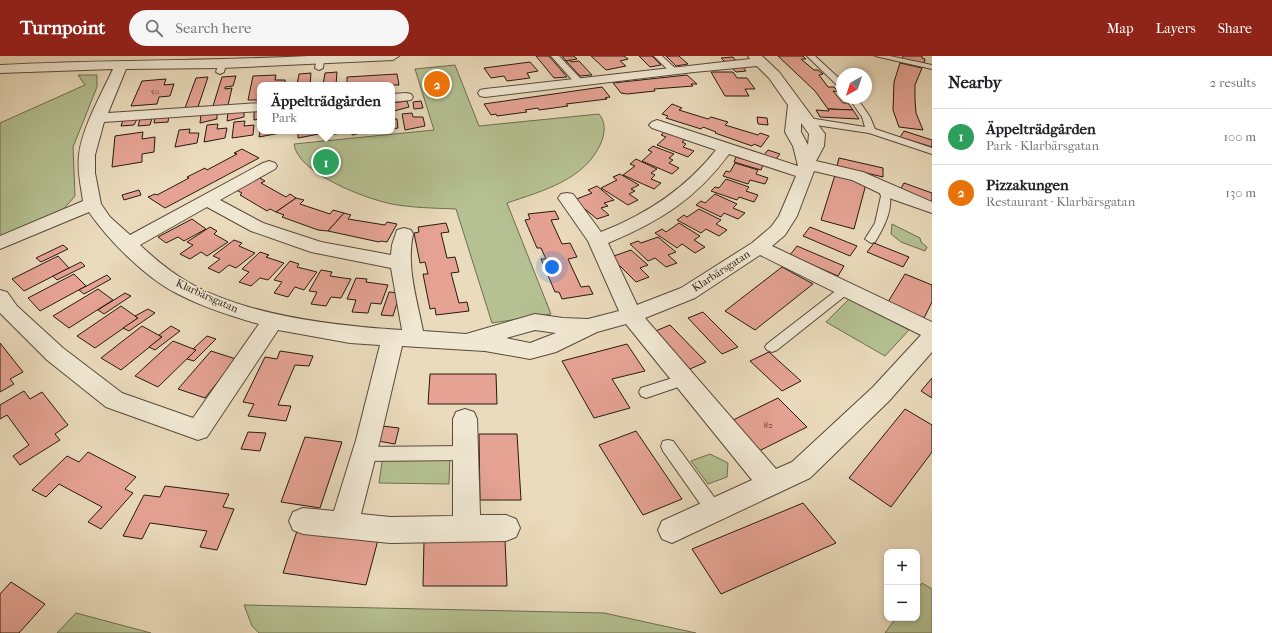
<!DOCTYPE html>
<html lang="en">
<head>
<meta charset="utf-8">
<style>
  :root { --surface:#fff; --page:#f6f6f6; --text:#202124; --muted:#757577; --line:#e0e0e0; --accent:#8f2418 }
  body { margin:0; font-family:"IM FELL French Canon",serif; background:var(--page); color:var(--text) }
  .controls { position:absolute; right:12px; bottom:12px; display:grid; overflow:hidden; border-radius:8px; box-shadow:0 2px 6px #0003 }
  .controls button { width:36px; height:36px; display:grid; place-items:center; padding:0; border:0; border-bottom:1px solid var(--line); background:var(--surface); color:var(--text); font:20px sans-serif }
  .compass { position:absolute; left:836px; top:12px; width:36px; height:36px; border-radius:50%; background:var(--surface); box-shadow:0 2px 6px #0003; rotate:219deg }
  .you { position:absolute; left:552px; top:211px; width:14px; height:14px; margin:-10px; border:3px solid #fff; border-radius:50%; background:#1a73e8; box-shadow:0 0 0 6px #1a73e833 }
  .badge { display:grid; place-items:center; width:26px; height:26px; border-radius:50%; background:var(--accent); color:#fff; font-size:13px; font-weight:700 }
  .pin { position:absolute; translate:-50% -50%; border:2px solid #fff; box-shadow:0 1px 4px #0006 }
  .popup { position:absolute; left:257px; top:26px; width:138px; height:52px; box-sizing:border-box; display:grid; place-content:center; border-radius:8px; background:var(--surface); filter:drop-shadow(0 1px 3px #0005); font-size:13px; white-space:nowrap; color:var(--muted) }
  .popup b { font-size:15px; color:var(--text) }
  .popup::after { content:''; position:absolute; left:50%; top:100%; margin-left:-8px; border:8px solid transparent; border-top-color:var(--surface) }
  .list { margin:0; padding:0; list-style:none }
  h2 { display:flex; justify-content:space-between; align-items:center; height:52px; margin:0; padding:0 16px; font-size:17px }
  h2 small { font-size:13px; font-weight:400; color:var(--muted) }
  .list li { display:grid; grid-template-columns:26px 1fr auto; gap:12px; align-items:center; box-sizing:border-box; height:56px; padding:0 16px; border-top:1px solid var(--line) }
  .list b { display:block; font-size:15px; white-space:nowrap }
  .list p { margin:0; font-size:13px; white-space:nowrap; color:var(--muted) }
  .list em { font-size:13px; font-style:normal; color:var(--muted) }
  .icon { flex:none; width:22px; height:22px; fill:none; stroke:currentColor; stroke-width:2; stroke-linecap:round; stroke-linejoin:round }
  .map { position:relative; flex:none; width:932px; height:577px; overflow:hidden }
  header { display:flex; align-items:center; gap:24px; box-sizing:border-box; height:56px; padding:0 20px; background:var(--accent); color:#fff }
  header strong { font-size:19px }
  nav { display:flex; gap:22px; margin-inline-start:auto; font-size:14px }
  .search { width:280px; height:36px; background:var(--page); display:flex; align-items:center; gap:10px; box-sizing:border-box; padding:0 14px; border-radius:22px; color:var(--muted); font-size:15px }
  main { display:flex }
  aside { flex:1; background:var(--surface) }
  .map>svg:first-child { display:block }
</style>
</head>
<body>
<header>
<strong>Turnpoint</strong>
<div class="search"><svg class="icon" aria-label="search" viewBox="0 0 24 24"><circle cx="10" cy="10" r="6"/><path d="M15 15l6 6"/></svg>Search here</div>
<nav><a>Map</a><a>Layers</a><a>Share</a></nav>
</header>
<main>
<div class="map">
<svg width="932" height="577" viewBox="0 0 932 577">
  <rect width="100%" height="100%" fill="#eadbbc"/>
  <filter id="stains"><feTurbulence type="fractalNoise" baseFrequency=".005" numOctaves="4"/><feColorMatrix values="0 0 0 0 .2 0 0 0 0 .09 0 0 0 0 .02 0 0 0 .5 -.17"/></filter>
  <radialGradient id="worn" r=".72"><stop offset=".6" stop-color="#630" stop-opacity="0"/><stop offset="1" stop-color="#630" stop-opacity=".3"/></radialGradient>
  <g fill="#b5c192" stroke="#6e6e52">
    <path d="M455,9L479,70L599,58C606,66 605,77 601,87C585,124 542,135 507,147L551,258L492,267L456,153C434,152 413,152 392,148C366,143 297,117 294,88L434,74L415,13Z"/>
    <polygon points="78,19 97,19 97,31 73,91 75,140 61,156 0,185 0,67 85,29"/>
    <polygon points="892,168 920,182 921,186 927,191 925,195 901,186 891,178"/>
    <polygon points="850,242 909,274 885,300 826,266"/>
    <polygon points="450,398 449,428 379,427 383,399"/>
    <polygon points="710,398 728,407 727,421 708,428 691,405"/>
    <polygon points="922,527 932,533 932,577 885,577 896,562 917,562 917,534"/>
    <polygon points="244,549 604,557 696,577 259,577 252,570"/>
    <polygon points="76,557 151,577 57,577"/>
  </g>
  <g fill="#e6a394" stroke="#271a12">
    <polygon points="536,0 549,0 567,21 554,22"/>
    <polygon points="562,0 574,0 577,3 566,5"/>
    <polygon points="591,0 624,0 628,3 620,5 626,10 606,14"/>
    <polygon points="639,0 652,0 661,9 650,11"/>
    <polygon points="666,0 679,0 688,8 676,10"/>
    <polygon points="778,0 803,0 806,3 801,3 814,14 818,14 823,18 819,19 828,31 834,31 838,36 833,35 843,47 848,47 853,54 828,53 815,35"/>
    <polygon points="903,0 922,0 922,2 925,3 924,7 902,3"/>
    <polygon points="733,1 737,6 725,6 721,2"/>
    <polygon points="570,4 571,6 579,5 592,19 580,20 566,5"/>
    <polygon points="530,6 538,15 527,17 530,22 507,25 504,20 491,22 484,12"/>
    <polygon points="900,7 922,12 915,29 915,44 916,57 923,74 899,71 893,54 894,26"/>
    <polygon points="742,10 746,15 736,16 731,11"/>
    <polygon points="337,16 336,29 323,29 325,17"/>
    <polygon points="711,16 733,16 737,22 747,22 755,33 745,33 749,40 725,40"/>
    <polygon points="311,17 310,29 297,29 299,18"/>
    <polygon points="397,18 399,29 347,29 347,21"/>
    <polygon points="276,19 275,24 285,24 285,29 260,29 260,44 248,44 253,20"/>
    <polygon points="687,19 697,28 691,28 693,30 654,33 655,35 627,38 621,37 613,27"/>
    <polygon points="236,20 233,30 225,31 225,33 232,32 228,49 213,50 222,21"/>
    <polygon points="208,21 198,51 185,52 196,22"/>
    <polygon points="166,23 164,29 174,28 170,40 159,41 157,48 131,50 142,25"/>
    <polygon points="443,23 446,33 430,34 427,24"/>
    <polygon points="602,31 610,41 605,42 607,43 566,48 568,50 539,54 538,52 525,54 527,56 497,60 496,58 491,59 484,48"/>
    <polygon points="407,45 409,51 394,55 392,47"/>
    <polygon points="421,45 423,52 414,53 413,46"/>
    <polygon points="672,48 682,52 679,54 708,63 711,61 728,66 725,69 758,79 760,77 769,80 761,91 754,88 752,90 715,77 716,76 703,71 701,73 666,62 668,60 662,58"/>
    <polygon points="828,53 853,54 859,63 820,61 816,54 829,55"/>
    <polygon points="260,54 260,63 254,64 254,55"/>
    <polygon points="244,55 244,61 227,65 228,56"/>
    <polygon points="217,57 217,63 200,67 201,58"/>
    <polygon points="412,57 413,61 423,61 425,70 405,74 402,58"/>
    <polygon points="169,59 168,66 154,67 155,61"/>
    <polygon points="757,61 767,62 768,69 758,68"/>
    <polygon points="152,62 150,69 138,70 140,63"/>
    <polygon points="137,63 134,69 121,70 123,64"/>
    <polygon points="392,63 397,63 398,72 392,73"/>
    <polygon points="245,65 244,70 254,69 253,79 232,82 234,66"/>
    <polygon points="218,68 217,73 227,72 225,82 204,86 207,69"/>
    <polygon points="190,73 189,77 199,77 197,87 175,91 179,74"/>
    <polygon points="260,75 281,75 280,77 259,81"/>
    <polygon points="298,75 319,75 319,78 298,82"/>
    <polygon points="325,75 346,75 346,76 325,80"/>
    <polygon points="352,75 370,75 352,79"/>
    <polygon points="665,75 687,82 682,86 686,88 683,91 694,95 688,101 657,89 666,81 661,79"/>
    <polygon points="904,75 932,84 932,91 900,81"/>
    <polygon points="143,76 142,83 155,81 154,96 142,98 142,106 112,111 115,80"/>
    <polygon points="653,90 674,98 669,102 673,104 669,107 679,112 672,118 642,105 652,96 648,94"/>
    <polygon points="242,93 259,102 165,152 148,141 155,138 157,139 189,122 187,121 205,112 207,114 237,98 234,97"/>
    <polygon points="768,94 780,98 776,103 764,99"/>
    <polygon points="736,101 763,109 761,114 734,106"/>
    <polygon points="839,102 883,112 883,121 837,110"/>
    <polygon points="636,103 657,113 651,117 655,119 651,123 661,127 654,133 623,119 635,110 630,108"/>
    <polygon points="735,107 758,114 756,118 768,122 765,128 750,124 748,128 723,120 726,115 730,116"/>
    <polygon points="620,118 639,129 631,133 635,135 629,138 638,144 628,149 601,132 617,124 613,121"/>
    <polygon points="835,119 866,128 854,173 821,164"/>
    <polygon points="258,121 265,125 261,127 286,141 290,138 296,142 276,156 270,153 267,155 240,139 242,137 236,134"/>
    <polygon points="726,123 749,131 746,135 758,139 754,146 739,141 737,144 711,135 715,131 719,132"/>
    <polygon points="904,127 932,137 932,148 899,136"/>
    <polygon points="597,130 614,144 604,147 608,150 601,152 609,159 597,163 574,144 592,137 588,134"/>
    <polygon points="139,134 141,139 124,144 122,139"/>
    <polygon points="715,138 737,148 733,152 745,157 738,163 724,157 721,161 696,149 701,145 705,147"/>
    <polygon points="296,142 304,144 300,148 330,158 333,154 344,157 328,175 318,174 282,161 284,159 276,156"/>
    <polygon points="699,153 721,164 716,168 727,174 719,180 706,173 701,177 677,164 684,159 687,161"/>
    <polygon points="555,155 559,163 551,164 562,188 570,187 577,201 568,203 581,231 589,230 593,238 562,243 559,236 555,236 541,203 546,203 541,192 537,192 525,164 530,163 528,158"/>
    <polygon points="344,157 351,159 348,163 385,169 387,166 397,168 387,186 381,185 379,186 328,175"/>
    <polygon points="192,163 206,173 184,185 178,181 166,187 158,181"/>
    <polygon points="446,167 449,176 441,177 447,202 455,201 459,216 451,217 459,247 467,246 469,255 436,259 435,252 430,253 423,218 428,218 425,206 420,207 414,177 419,176 418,171"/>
    <polygon points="679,167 700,180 694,184 705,191 695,197 682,188 677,192 655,177 662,173 666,176"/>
    <polygon points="210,171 217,175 214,178 228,186 207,200 201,196 190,203 180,198 193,189 187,186"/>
    <polygon points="810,171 857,190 850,200 803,180"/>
    <polygon points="658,181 676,196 668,199 677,207 666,211 655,202 648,205 630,188 638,185 641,187"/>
    <polygon points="234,184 242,187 239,190 255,197 236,212 229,209 219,217 208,212 220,203 213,200"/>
    <polygon points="874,187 909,201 903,211 867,196"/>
    <polygon points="63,189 68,193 41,206 36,202"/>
    <polygon points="797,190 844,210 838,220 790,199"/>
    <polygon points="631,194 648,209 640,212 649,221 636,226 611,201"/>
    <polygon points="260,196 269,199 266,201 284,207 268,224 260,222 251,230 239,226 249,216 242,213"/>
    <polygon points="58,200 69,212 24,235 12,223"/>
    <polygon points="290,205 299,208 297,211 317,216 304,234 295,231 288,241 274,237 282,226 274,224"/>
    <polygon points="81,206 85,210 57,224 53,220"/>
    <polygon points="782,211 813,228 755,274 725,255"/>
    <polygon points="321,214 332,216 330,220 351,223 341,242 331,241 326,250 311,248 317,236 309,235"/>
    <polygon points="74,218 86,230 40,255 28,242"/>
    <polygon points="905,218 932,229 932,246 924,262 888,246"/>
    <polygon points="107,219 111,223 84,238 79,234"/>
    <polygon points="356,222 367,223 366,226 388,229 381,248 371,247 368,257 352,256 356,244 347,243"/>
    <polygon points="98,233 113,244 69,272 53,260"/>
    <polygon points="389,236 400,237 393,260 381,259"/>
    <polygon points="125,237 131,240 104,258 98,254"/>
    <polygon points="121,250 138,262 95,292 77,280"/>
    <polygon points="148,253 155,257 129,275 123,272 138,262 135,260"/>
    <polygon points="703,256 738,291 722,298 688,262"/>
    <polygon points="670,269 706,306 690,313 653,276"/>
    <polygon points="142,270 162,281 121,314 101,302"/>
    <polygon points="171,270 180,275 155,294 149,291 162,281 159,279"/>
    <polygon points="207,280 216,283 194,305 187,303 196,294 193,293"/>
    <polygon points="173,285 196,294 158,331 135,320"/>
    <polygon points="0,287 23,316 10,323 14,328 0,336"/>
    <polygon points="627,288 645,315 612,323 630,352 594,362 562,305"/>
    <polygon points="211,295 236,303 205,342 178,333"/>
    <polygon points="280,295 313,300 309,310 295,309 278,349 291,350 286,365 248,360 254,348 243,346 265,301 277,303"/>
    <polygon points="769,296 801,325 782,335 750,305"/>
    <polygon points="430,318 496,318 497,348 428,348"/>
    <polygon points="932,322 932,342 921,335"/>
    <polygon points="24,335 30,343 42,336 68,369 55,378 60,384 20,409 13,400 29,389 7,359 0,363 0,349"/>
    <polygon points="778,342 807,371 757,396 729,366"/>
    <polygon points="905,353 932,369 932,396 891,451 849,422"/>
    <polygon points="382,370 399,372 395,388 378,385"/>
    <polygon points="636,375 682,443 643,459 599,389"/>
    <polygon points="248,376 266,377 260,395 241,393"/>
    <polygon points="479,378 517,378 521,444 480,444"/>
    <polygon points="305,381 342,386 320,452 281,446"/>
    <polygon points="88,396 136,421 125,433 133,437 101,473 88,466 102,451 59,428 46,441 32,434 67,400 79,406"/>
    <polygon points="165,430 229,438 223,451 234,453 217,494 200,491 207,475 150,467 142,483 123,480 144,439 160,441"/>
    <polygon points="803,447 836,487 721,538 692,493"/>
    <polygon points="298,472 378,484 366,529 283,517"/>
    <polygon points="505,484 507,530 423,530 424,485"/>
    <polygon points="11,526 45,548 19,577 0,577 0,538"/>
  </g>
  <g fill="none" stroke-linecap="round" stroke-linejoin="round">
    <defs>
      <g id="service">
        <polygon points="551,0 559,0 581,23 581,27 575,27"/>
        <polygon points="654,0 662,0 677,14 670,16"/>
        <polygon points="807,0 815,0 842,25 842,31 839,31"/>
        <polygon points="875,0 890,0 932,9 932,13"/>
        <polygon points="317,1 324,3 323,12 319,14 315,12"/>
        <polygon points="219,6 226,8 224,16 220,18 216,16"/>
        <polygon points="849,42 857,42 870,61 875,73 932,92 932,98 869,77 809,68 805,65 809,62 865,71 862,61"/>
        <path d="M882,128L886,129C897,146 885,170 875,186L871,187L865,183L875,167L881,140L877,131Z"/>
        <polygon points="846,229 850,230 852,233 850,236 777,294 772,296 767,294 765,291 767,288 842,230"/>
        <polygon points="685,318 690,319 692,323 690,327 646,342 641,340 639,336 641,332"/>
        <polygon points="668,384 673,385 720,449 722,454 720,459 714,461 708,459 663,395 661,390 663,385"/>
        <polygon points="466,390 471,392 474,397 471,402 466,404 364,405 359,403 356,398 359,393 364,391"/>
      </g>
      <g id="minor">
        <path d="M309,0H399L393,4L222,12L126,13L108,57L260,47V55L104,66L95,99V117L101,148L110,161L130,179L263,107L269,105L275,107L277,110L275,113L220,144L263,167L321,186L391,199L392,189L397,174L404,172L411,174L413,178C406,211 417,243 423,275L466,278L535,258L563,262L588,263L619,255L588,185L558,142L561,138L567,137L573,138L601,176C647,158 685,133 716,94L652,72L649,69L652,66L657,64L798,110L793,90L785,76L788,49L769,22L757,10L694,16L485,41L480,40L478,37L480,34L485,33L750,3L748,0H762L779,16L825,78L824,90L816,105L863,116L932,146V157L892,143L852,124L814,115L797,160L785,179L772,190L932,266V296L889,345L810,422L672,487L662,483L658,474L662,465L752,424L626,268L597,276L556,296L530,303L485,295L402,290L380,384L361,458L390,461L453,460V363L456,356L465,353L474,356L477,363L480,459H506L516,463L520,472L516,481L506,485L390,487L303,478L293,474L289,465L293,456L303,452L334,455L356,384L380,289L350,287L278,274L207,381L198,384L106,351L47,304L0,257V234L7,236L17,250L63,292L122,337L193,362L259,268C231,260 202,251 176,237C146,222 108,184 89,156L0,193V180L83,145C81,130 77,115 79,99C82,72 101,39 113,13L0,17V9C103,4 206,5 309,0ZM801,67L809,78L808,89L801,76ZM729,98L796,120L779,160L771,171L752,187L681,232L637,249L608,187C659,166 696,143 729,98ZM207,151L251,175L311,196L391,212L402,274C336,270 246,260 188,226C170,216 155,203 140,189ZM760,199L921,279L873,331L792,406L776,413L645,262L695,242ZM535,274L556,277L530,287L506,282Z"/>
        <polygon points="406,37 411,38 413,41 411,44 392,46 392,38"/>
      </g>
    </defs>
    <use href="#service" stroke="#584a3c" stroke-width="2"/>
    <use href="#minor" stroke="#584a3c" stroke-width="2"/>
    <use href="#service" fill="#f1e8d3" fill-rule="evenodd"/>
    <use href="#minor" fill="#f1e8d3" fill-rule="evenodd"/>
  </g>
  <g text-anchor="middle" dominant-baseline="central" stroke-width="3" stroke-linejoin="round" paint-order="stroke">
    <g font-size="9" fill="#573c32">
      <text x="155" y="35">50</text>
      <text x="768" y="369">82</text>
    </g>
    <g font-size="11" fill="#271a12" stroke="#f1e8d3">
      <text transform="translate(721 215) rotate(-33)">Klarbärsgatan</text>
      <text transform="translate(207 240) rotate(24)">Klarbärsgatan</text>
    </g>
  </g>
  <rect width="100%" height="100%" filter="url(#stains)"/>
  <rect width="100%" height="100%" fill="url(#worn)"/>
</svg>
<div class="controls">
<button>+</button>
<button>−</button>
</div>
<svg class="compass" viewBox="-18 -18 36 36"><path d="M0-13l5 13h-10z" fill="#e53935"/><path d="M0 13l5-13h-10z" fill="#757577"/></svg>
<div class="you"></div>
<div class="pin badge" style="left:326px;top:106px;background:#2e9e5b">1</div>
<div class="popup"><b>Äppelträdgården</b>Park</div>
<div class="pin badge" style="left:437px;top:28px;background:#e8710a">2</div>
</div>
<aside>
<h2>Nearby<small>2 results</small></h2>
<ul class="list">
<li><span class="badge" style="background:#2e9e5b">1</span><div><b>Äppelträdgården</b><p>Park · Klarbärsgatan</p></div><em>100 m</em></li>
<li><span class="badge" style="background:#e8710a">2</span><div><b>Pizzakungen</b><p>Restaurant · Klarbärsgatan</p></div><em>130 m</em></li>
</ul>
</aside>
</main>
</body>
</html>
